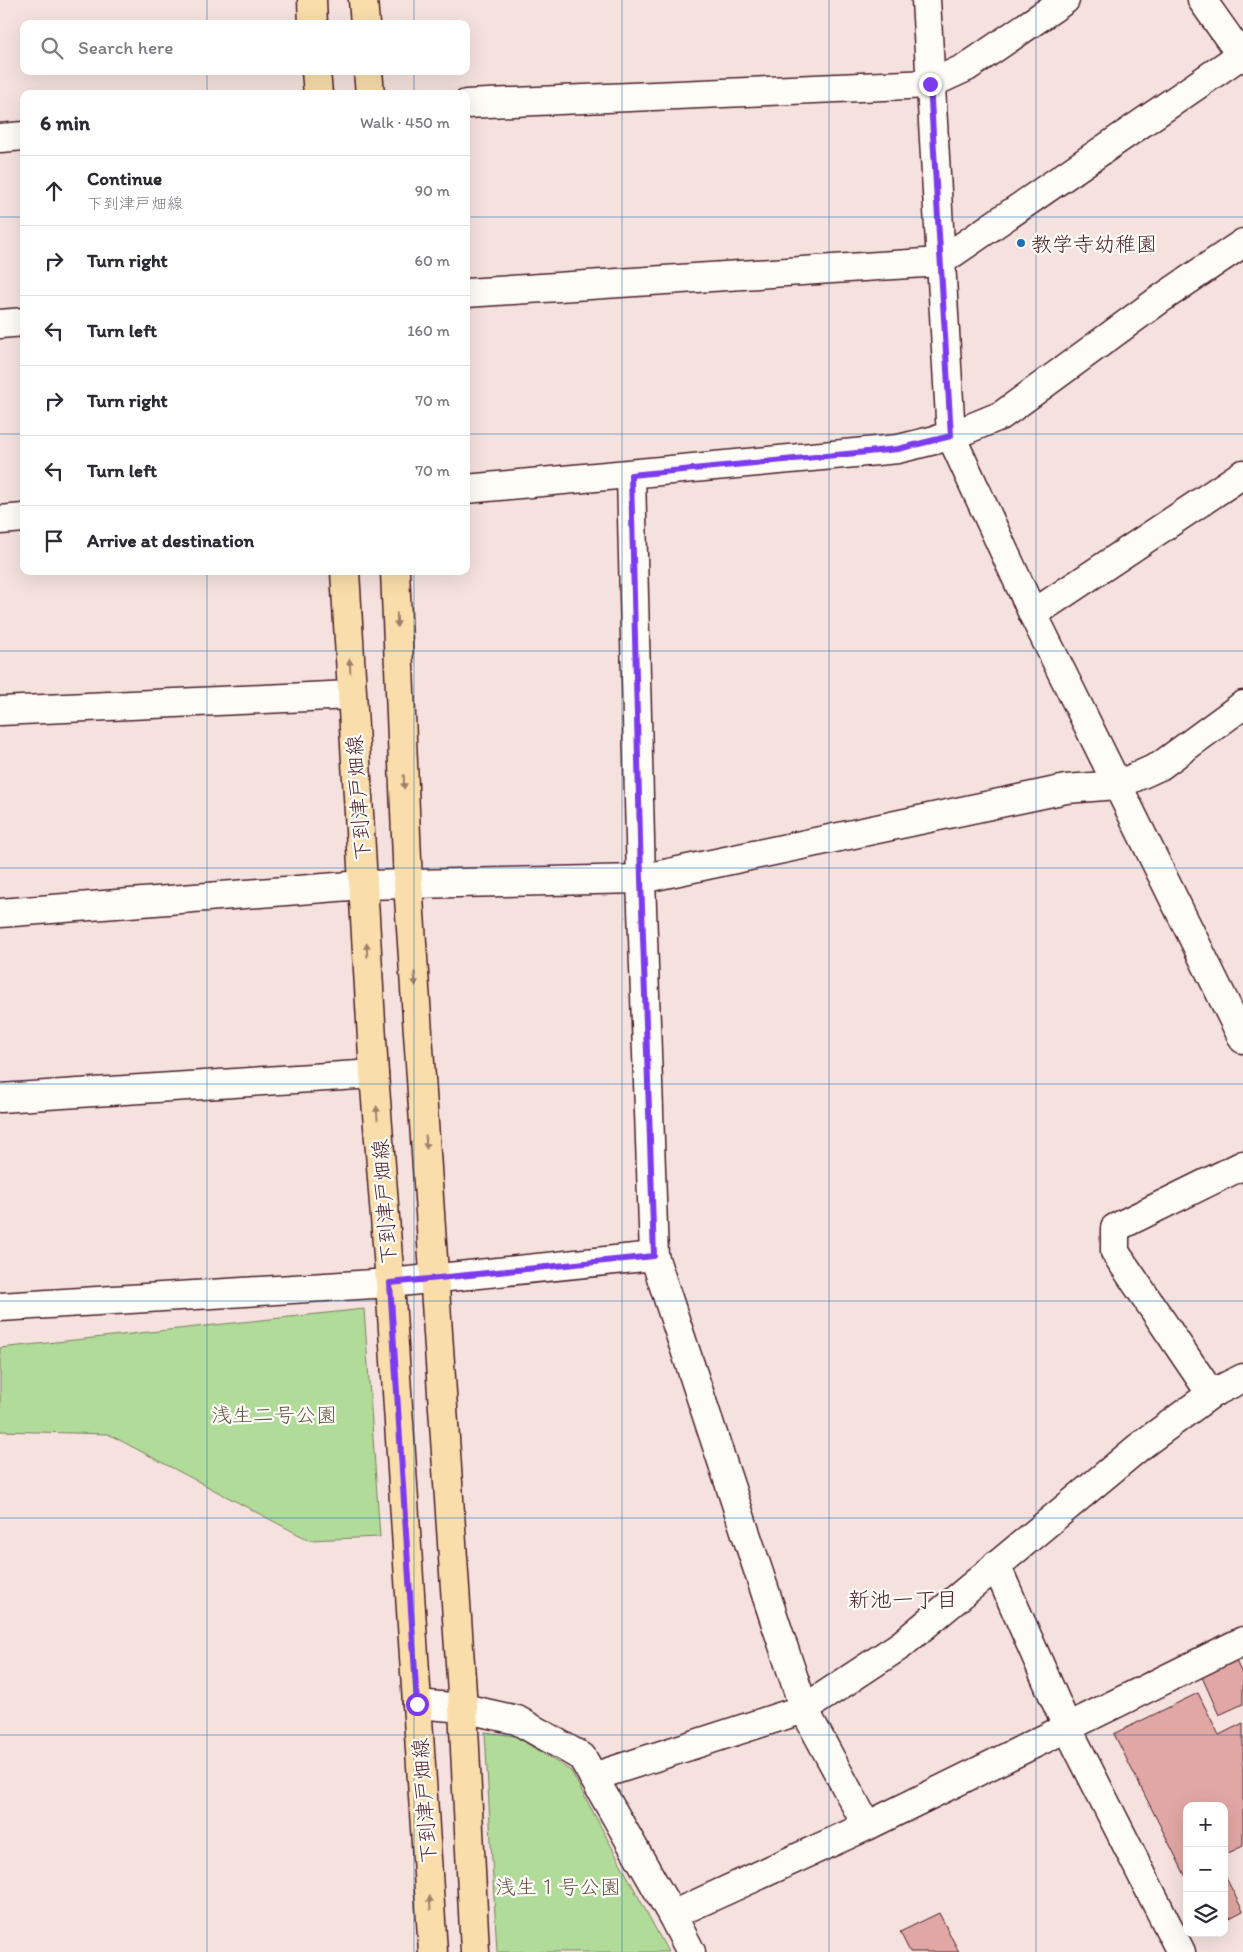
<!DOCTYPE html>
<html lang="en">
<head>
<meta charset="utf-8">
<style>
  :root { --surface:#fff; --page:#f2f2f3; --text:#2b2b33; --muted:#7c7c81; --line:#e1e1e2 }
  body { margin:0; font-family:Itim,"Klee One",sans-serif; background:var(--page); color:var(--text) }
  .controls { position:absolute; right:15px; bottom:15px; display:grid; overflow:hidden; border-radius:10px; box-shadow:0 5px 20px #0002 }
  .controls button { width:45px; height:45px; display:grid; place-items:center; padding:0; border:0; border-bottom:1px solid var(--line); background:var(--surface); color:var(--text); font:25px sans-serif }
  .stop { position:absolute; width:15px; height:15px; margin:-11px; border:4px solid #7c3aed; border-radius:50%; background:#fff }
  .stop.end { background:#7c3aed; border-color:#fff; box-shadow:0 1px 5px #0008 }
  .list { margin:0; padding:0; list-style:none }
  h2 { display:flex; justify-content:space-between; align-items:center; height:65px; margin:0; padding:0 20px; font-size:21px }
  h2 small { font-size:16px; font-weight:400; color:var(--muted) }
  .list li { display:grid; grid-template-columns:32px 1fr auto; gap:15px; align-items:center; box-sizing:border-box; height:70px; padding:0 20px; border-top:1px solid var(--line) }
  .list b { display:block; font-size:19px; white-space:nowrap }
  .list p { margin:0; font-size:16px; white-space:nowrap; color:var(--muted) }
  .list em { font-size:16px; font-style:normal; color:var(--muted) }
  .icon { flex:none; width:28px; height:28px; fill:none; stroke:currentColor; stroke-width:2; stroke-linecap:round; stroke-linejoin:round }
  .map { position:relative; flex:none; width:1243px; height:1952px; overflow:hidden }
  .search { position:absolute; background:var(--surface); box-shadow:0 5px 20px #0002; left:20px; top:20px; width:450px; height:55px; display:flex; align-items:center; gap:12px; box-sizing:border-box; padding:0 18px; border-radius:10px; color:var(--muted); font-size:19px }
  .panel { position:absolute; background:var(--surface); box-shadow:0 5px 20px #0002; left:20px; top:90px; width:450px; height:485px; border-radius:10px }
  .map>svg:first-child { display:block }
</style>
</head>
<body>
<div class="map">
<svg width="1243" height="1952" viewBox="0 0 1243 1952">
  <rect width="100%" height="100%" fill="#f5e2de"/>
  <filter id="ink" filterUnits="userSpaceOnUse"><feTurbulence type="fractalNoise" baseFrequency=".02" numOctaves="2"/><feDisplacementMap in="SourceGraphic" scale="10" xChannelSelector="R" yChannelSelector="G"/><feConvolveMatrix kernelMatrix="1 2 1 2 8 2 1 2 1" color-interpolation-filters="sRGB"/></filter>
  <g filter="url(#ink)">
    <g fill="#b0db99" stroke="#7d7d62">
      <polygon points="364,1309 380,1537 309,1540 108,1434 0,1431 0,1348"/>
      <polygon points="485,1732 515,1736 571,1771 668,1952 497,1952"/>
    </g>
    <g fill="#e1a7a4" stroke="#4a1f2b">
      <polygon points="1236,1661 1243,1676 1243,1704 1219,1715 1202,1677"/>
      <polygon points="1198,1693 1219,1735 1243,1723 1243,1846 1224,1855 1224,1806 1187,1806 1187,1879 1114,1734"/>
      <polygon points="1224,1874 1243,1911 1224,1921"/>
      <polygon points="939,1913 959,1952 910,1952 900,1932"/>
    </g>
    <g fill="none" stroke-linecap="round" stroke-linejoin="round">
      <defs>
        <g id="minor">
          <polyline points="926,0 951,436 1033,614 1243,1039"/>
          <polyline points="1202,0 1243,58"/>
          <polyline points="466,104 930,84 967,67 1065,0"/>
          <polyline points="0,138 24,136"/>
          <polyline points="466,293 940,262 1241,55"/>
          <polyline points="0,324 24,322"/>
          <polyline points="631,475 641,879 654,1256 804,1709 867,1826"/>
          <polyline points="466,489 898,449 951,436 1002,415 1159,300 1243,243"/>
          <polyline points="0,520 24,518"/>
          <polyline points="1033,614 1243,474"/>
          <polyline points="0,711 351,695"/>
          <polyline points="0,913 363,885 641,879 1066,789 1118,785 1160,766 1243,705"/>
          <polyline points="0,1098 374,1074"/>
          <polyline points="0,1307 390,1283 654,1256"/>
          <polyline points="1211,1394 1115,1252 1115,1228 1243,1165"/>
          <polyline points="996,1565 1067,1727 1181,1952"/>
          <polyline points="417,1704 463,1708 517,1720 582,1757 672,1915 691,1952"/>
          <polyline points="593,1777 804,1709 901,1645 1139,1447 1211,1394 1243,1378"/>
          <polyline points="672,1915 867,1826 1243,1641"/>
        </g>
        <g id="major">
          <polyline points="312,0 313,24"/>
          <polyline points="363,0 365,24"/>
          <polyline points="316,71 318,94"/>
          <polyline points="368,71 370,94"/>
          <polyline points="345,571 374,1074 390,1283 433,1952"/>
          <polyline points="395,571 408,883 463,1708 475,1952"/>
        </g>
      </defs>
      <use href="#minor" stroke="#4a1f2b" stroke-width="31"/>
      <use href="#major" stroke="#4a1f2b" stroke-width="31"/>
      <use href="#minor" stroke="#fdfcf7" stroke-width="28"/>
      <use href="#major" stroke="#f9deab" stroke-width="28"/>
    </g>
    <defs><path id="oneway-solid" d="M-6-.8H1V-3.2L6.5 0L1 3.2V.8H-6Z" transform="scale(1.25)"/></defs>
    <g fill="#a27e6b">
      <use href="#oneway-solid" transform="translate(397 620) rotate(88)"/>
      <use href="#oneway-solid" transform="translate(350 666) rotate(-93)"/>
      <use href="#oneway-solid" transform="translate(404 782) rotate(88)"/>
      <use href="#oneway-solid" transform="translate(367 950) rotate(-93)"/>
      <use href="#oneway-solid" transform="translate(415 979) rotate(86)"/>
      <use href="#oneway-solid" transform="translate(377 1113) rotate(-94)"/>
      <use href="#oneway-solid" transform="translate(426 1142) rotate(86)"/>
      <use href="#oneway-solid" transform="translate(430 1903) rotate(-94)"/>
    </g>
  </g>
  <g fill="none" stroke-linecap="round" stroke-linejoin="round" filter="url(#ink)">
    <polyline stroke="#7c3aed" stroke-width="6" points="417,1704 390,1283 654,1256 641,879 631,475 898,449 951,436 930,84"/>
  </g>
  <path fill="none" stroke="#1f6fb2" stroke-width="1" stroke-opacity="0.55" d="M207,0V24M414,0V24M622,0V1952M829,0V1952M1036,0V1952M207,71V94M414,71V94M0,217H24M466,217H1243M0,434H24M466,434H1243M207,571V1952M414,571V1952M0,651H1243M0,868H1243M0,1084H1243M0,1301H1243M0,1518H1243M0,1735H1243"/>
  <circle fill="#1f6fb2" stroke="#fdfcf7" stroke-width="2" cx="1021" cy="243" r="5"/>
  <g text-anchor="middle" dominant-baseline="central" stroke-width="4.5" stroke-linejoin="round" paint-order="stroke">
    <g font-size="21" fill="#4a1f2b" stroke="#fdfcf7" text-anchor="start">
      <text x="1031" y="243">教学寺幼稚園</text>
    </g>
    <g font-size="21" fill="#4a1f2b" stroke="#fdfcf7">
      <text transform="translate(358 798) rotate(-94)">下到津戸畑線</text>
      <text transform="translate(384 1202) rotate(-94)">下到津戸畑線</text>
      <text transform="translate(424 1801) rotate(-94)">下到津戸畑線</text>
    </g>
    <g font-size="21" fill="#69574c" stroke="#fdfcf7">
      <text x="274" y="1414">浅生二号公園</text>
      <text x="558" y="1886">浅生１号公園</text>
    </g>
    <g font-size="22" fill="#4a1f2b" stroke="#fdfcf7">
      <text x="903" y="1599">新池一丁目</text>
    </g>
  </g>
</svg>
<div class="controls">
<button>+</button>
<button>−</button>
<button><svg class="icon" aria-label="layers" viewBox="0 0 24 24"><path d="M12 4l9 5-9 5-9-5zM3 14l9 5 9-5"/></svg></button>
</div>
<div class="stop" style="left:417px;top:1704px"></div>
<div class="stop end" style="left:930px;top:84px"></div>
<div class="search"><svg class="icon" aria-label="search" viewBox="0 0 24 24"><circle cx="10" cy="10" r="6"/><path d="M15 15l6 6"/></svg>Search here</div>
<section class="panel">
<h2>6 min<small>Walk · 450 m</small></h2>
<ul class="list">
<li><svg class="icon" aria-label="ahead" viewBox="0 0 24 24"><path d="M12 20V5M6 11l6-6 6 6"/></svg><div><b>Continue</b><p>下到津戸畑線</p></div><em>90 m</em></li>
<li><svg class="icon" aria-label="right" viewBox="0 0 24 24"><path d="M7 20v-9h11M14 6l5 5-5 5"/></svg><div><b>Turn right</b></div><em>60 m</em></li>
<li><svg class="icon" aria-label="left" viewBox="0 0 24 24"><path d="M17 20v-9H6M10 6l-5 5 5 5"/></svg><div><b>Turn left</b></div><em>160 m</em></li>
<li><svg class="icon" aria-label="right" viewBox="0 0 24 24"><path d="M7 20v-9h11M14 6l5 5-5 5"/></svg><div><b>Turn right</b></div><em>70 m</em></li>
<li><svg class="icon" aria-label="left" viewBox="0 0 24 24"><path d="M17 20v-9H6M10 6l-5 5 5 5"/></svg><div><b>Turn left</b></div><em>70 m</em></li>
<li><svg class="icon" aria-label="arrive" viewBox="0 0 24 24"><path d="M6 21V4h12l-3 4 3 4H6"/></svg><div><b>Arrive at destination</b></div></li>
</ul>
</section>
</div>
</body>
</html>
